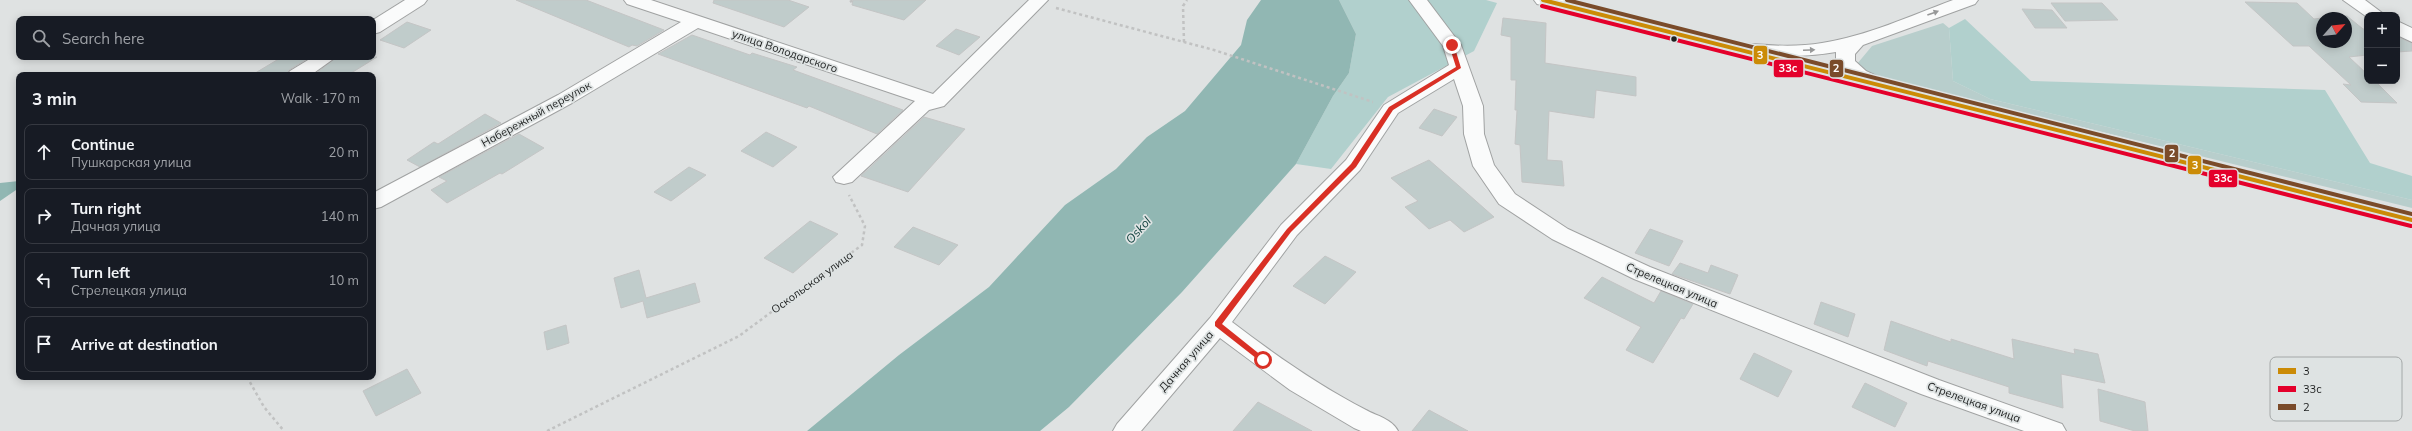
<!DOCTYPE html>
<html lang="en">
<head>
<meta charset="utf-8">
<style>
  :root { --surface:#171b24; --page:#20242c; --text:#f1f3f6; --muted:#9ea1a6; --line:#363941 }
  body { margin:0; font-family:Mulish,sans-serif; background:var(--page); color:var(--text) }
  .controls { position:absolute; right:12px; top:12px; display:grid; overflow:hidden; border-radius:8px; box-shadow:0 2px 10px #0003 }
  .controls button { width:36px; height:36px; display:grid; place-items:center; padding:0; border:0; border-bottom:1px solid var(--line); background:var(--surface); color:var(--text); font:20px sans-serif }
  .compass { position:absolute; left:2316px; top:12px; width:36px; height:36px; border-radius:50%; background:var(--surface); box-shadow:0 2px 10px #0003; rotate:62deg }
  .stop { position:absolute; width:12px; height:12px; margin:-9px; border:3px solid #d93025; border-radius:50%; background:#fff }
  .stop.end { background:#d93025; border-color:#fff; box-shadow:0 1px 4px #0008 }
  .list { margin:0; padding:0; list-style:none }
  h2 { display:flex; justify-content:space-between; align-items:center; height:52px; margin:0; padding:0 16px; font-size:17px }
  h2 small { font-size:13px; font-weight:400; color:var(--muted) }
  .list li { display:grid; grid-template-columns:26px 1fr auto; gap:12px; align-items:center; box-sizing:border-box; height:56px; margin:0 8px 8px; padding:0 8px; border:1px solid var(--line); border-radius:8px }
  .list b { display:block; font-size:15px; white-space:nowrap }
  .list p { margin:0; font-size:13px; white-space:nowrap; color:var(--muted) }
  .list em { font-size:13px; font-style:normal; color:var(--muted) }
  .icon { flex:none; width:22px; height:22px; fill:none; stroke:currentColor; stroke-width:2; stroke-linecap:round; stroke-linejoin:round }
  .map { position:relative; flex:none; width:2412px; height:431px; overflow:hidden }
  .search { position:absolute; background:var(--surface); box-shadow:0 2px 10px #0003; left:16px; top:16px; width:360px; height:44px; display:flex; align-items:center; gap:10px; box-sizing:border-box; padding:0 14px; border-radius:8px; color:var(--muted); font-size:15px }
  .panel { position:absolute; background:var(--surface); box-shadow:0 2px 10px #0003; left:16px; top:72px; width:360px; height:308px; border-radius:8px }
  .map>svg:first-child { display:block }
</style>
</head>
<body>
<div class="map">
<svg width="2412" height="431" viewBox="0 0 2412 431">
  <rect width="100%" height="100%" fill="#dfe2e2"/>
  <polygon fill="#b8cecc" points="1943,23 1949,28 1953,81 1990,99 2412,200 2412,208 1882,78 1865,71 1857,64 1872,46"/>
  <g fill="#b1d0cd">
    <polygon points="1339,0 1486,0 1497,3 1474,51 1388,97 1331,169 1296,164 1333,96 1349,73 1356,34"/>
    <polygon points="1965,19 2031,81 2325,90 2370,163 2412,176 2412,200 1990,99 1953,81 1949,28"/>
  </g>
  <g fill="#91b7b3">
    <polygon points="1261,0 1339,0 1356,34 1349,73 1333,96 1296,164 1182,292 1069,407 1040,431 807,431 899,355 989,287 1065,205 1116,169 1147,137 1185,111 1241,45 1247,20"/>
    <polygon points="19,181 19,188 0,201 0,183"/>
  </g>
  <g fill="#c0cccb" stroke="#c4c5c5">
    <polygon points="516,0 586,0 664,30 637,46 632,45 629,47"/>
    <polygon points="714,0 788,0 809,7 784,27 713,3"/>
    <polygon points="853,0 926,0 904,20 852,5"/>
    <polygon points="2245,2 2297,3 2314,19 2322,18 2322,42 2346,42 2346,18 2323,18 2347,16 2363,29 2367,29 2367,55 2349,57 2367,74 2367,81 2375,81 2397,103 2361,102 2343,84 2351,85 2309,46 2293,46"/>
    <polygon points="2051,3 2102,3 2118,20 2065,21"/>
    <polygon points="2022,9 2052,10 2067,28 2035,28"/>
    <polygon points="1503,18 1546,23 1545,63 1636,77 1636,96 1596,90 1594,118 1549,111 1547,160 1562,161 1564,186 1522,182 1520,145 1515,144 1517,110 1515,110 1516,80 1511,80 1511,37 1501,35"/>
    <polygon points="407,22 431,30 404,48 380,40"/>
    <polygon points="956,29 980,37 959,55 936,46"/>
    <polygon points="692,35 750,55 752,53 797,67 793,70 903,110 877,134 809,106 807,108 658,54"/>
    <polygon points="2397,37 2412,43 2412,51 2397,52"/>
    <polygon points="282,57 310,57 289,70 286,75 252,75"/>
    <polygon points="337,57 377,57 348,75 314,75"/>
    <polygon points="1434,109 1457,117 1442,136 1419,128"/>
    <polygon points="485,114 501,123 420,167 407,160 434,142 438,144"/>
    <polygon points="924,117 965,129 908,192 861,176"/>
    <polygon points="766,132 797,147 773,167 741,151"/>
    <polygon points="519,134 544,148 502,174 500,173 447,203 431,190 447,181 439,177"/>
    <polygon points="1429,160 1459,186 1494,217 1464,232 1450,220 1429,229 1405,207 1418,201 1391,178"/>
    <polygon points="689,167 706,175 671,201 654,192"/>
    <polygon points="810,221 838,234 793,273 764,258"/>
    <polygon points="913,227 958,245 939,265 894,247"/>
    <polygon points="1650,229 1683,241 1669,266 1635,253"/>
    <polygon points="1325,256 1356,272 1325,304 1293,286"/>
    <polygon points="1680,263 1708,273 1711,265 1738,275 1730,294 1672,274"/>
    <polygon points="639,270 646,298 695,283 700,302 647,318 643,301 621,308 614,278"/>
    <polygon points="1602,277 1654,303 1661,291 1693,304 1684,319 1681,318 1653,363 1626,350 1641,327 1584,298"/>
    <polygon points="1821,302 1855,314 1848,337 1814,324"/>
    <polygon points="1891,321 1951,342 1951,339 2014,359 2012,339 2075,354 2074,349 2098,354 2105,383 2061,374 2063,408 2009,393 2009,387 1928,361 1927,366 1884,350"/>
    <polygon points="566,325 569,343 547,350 544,332"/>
    <polygon points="1754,353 1792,371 1778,397 1740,379"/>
    <polygon points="407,369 421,393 376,416 363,391"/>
    <polygon points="1865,383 1907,403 1895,427 1852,407"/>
    <polygon points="2098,389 2145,402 2148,431 2135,431 2100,421"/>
    <polygon points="1258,402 1312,431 1233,431"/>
    <polygon points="1429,410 1468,431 1412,431"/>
  </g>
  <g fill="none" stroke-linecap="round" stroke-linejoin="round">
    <defs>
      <g id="minor">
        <polygon points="405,0 427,0 424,4 380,32 373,34 373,20"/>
        <polygon points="624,0 651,0 933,94 1029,0 1048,0 944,106 929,110 852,182 844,184 836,182 833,177 915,101 698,28 572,103 381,207 373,209 373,193 558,95 681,22 627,4"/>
        <path d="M1409,0H1427L1461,45L1483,106L1484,134L1494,165L1515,194L1568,229L1650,267L1939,380L2062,424L2066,431H2024L1921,394L1634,279L1552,239L1499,204L1473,166L1464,134L1463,106L1454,79L1398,113L1360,170L1297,235L1232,322C1275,355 1318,385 1366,410C1377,416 1392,419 1398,431H1361L1354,428L1290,390L1220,338L1141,431H1113L1117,424L1210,318L1281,225L1346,160L1384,105L1449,65L1443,46Z"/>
        <polygon points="2343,0 2365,0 2385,15 2367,15 2367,17"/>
        <polygon points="2397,21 2412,28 2412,42 2397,35"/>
        <polygon points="313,57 336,57 311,75 287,75 290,71"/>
      </g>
      <path id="tertiary" d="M1953,0H1978L1975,4L1863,45L1855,54V61L1866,71L1889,82L1892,86L1889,90C1871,95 1846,78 1836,63V52C1803,58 1770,56 1736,55L1729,53L1726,49L1729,45L1736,43C1764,45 1794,48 1822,43C1867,36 1910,16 1953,0Z"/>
      <polygon id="primary" points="1534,0 1564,0 2412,212 2412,228 1537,4"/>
    </defs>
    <use href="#minor" stroke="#a0a2a2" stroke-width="2"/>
    <use href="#tertiary" stroke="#a0a2a2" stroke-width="2"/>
    <use href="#primary" stroke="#a0a2a2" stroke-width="2"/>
    <g stroke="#c1c2c2" stroke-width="2.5" stroke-dasharray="3 3" stroke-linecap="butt">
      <polyline points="850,2 853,0"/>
      <polyline points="1056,8 1214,50 1373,102"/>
      <polyline points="1184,42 1183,6 1187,0"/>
      <polyline points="247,377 264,407 284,431"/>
      <polyline points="547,431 739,336 862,245 865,226 849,195"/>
    </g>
    <use href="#minor" fill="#fafbfb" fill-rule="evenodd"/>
    <use href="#tertiary" fill="#fafbfb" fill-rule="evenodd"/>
    <use href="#primary" fill="#fafbfb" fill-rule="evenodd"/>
    <defs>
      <polyline id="bus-1" points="1543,0 2412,220"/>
      <polyline id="bus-2" points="1542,6 2411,226"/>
      <polyline id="bus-3" points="1567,0 2412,214"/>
    </defs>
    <use href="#bus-1" stroke="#dee3e3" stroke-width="7"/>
    <use href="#bus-2" stroke="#dee3e3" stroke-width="7"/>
    <use href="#bus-3" stroke="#dee3e3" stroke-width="7"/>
    <use href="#bus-1" stroke="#cb8b06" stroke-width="4"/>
    <use href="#bus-2" stroke="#e4002b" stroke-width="4"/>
    <use href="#bus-3" stroke="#7a4b2a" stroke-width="4"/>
  </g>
  <defs><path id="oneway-solid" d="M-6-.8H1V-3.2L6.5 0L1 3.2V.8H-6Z"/></defs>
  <g fill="#979898">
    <use href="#oneway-solid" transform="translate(1933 13) rotate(-20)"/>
    <use href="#oneway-solid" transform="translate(1809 50) rotate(-3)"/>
  </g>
  <polygon fill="#d93025" points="1452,43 1454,45 1461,68 1393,110 1356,167 1291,232 1222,324 1267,360 1261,362 1215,326 1215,322 1287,229 1351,164 1389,107 1456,67 1449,45"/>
  <circle fill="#1d1f1f" stroke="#dee3e3" stroke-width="1.5" cx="1674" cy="39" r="3.5"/>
  <g text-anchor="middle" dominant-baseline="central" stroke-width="3.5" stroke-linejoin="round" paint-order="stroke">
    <g font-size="11" fill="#1d1f1f" stroke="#dee3e3">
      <text transform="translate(785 51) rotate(19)">улица Володарского</text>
      <text transform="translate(536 114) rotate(-29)">Набережный переулок</text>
      <text transform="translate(812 282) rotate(-36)">Оскольская улица</text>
      <text transform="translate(1672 285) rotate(23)">Стрелецкая улица</text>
      <text transform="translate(1186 361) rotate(-49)">Дачная улица</text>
      <text transform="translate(1974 402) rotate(20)">Стрелецкая улица</text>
    </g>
    <g font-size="12" font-style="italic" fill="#144441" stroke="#dee3e3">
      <text transform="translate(1138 230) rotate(-48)">Oskol</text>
    </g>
  </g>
  <rect x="2270" y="357" width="132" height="64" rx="6" fill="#dee3e3" stroke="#a4a8a8" stroke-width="1"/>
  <rect x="2278" y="368" width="18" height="6" fill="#cb8b06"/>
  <rect x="2278" y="386" width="18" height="6" fill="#e4002b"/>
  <rect x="2278" y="404" width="18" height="6" fill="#7a4b2a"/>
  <g font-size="11" fill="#1d1f1f">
    <text x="2303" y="375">3</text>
    <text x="2303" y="393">33с</text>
    <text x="2303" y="411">2</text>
  </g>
  <g stroke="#dee3e3" stroke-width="1.5">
    <rect x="1753" y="45" width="15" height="20" rx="4" fill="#cb8b06"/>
    <rect x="1829" y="59" width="15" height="19" rx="4" fill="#7a4b2a"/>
    <rect x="1773" y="59" width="31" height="19" rx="4" fill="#e4002b"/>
    <rect x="2164" y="144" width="15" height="19" rx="4" fill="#7a4b2a"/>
    <rect x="2187" y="155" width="15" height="20" rx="4" fill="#cb8b06"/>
    <rect x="2208" y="169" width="30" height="19" rx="4" fill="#e4002b"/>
  </g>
  <g font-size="11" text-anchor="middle" font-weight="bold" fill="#fff">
    <text x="1760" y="59">3</text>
    <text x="1836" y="72">2</text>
    <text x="1788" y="72">33с</text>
    <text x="2172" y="157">2</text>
    <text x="2195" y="169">3</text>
    <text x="2223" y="182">33с</text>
  </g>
</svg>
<div class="controls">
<button>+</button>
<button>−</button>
</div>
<svg class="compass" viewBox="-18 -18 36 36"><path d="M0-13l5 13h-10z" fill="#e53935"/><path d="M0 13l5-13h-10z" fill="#9ea1a6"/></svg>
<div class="stop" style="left:1263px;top:360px"></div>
<div class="stop end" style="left:1452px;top:45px"></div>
<div class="search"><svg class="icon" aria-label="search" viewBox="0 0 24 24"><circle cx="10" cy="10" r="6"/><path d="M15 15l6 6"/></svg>Search here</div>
<section class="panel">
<h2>3 min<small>Walk · 170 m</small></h2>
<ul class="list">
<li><svg class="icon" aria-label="ahead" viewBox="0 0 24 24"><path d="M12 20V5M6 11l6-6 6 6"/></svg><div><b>Continue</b><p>Пушкарская улица</p></div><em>20 m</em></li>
<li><svg class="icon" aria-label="right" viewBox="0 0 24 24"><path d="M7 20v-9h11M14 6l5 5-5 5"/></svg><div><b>Turn right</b><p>Дачная улица</p></div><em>140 m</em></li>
<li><svg class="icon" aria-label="left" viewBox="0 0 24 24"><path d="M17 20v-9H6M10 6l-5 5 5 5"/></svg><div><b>Turn left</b><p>Стрелецкая улица</p></div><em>10 m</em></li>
<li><svg class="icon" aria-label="arrive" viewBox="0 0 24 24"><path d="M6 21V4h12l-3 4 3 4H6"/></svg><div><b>Arrive at destination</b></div></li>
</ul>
</section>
</div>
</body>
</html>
